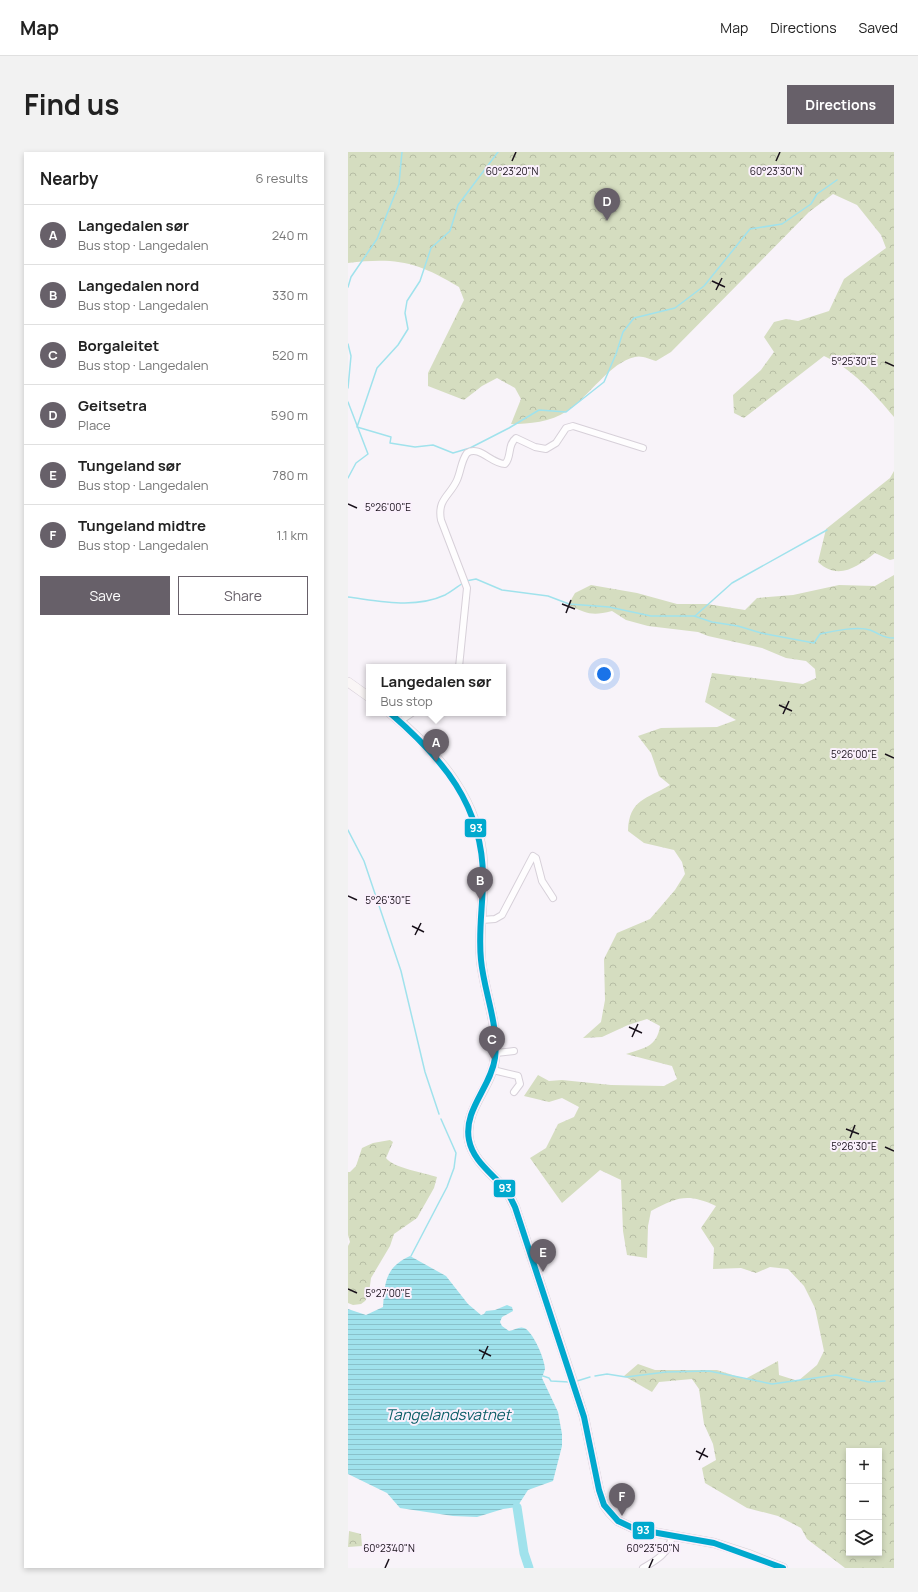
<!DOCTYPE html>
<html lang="en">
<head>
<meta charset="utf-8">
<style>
  :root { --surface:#fff; --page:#f2f2f2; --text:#222; --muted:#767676; --line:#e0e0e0; --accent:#676069 }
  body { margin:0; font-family:Manrope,sans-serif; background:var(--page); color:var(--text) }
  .controls { position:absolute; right:12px; bottom:12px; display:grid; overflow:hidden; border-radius:0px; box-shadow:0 2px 6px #0003 }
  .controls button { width:36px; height:36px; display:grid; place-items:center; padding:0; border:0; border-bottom:1px solid var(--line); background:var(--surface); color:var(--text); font:20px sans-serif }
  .you { position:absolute; left:256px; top:522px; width:14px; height:14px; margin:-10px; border:3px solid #fff; border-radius:50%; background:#1a73e8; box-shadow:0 0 0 6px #1a73e833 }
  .badge { display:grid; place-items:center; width:26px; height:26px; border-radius:50%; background:var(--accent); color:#fff; font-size:13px; font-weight:700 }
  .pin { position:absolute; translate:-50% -33px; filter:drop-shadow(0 1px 2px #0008) }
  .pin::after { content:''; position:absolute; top:21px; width:14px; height:12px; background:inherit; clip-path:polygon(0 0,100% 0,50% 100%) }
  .popup { position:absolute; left:18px; top:512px; width:140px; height:52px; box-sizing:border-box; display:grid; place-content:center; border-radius:0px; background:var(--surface); filter:drop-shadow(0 1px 3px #0005); font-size:13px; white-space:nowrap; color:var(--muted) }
  .popup b { font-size:15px; color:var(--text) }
  .popup::after { content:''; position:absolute; left:50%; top:100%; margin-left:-8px; border:8px solid transparent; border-top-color:var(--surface) }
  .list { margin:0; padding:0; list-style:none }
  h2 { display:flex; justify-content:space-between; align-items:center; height:52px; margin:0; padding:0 16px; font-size:17px }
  h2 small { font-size:13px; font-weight:400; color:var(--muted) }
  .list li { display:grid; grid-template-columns:26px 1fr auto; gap:12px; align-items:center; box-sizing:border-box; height:60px; padding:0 16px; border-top:1px solid var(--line) }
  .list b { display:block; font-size:15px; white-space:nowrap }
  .list p { margin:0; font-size:13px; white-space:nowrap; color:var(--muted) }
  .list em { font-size:13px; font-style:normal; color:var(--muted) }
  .actions { display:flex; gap:8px; padding:12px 16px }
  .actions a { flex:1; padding:9px 0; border:1px solid var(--accent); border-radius:0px; text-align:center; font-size:14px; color:var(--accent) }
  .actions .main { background:var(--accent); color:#fff }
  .icon { flex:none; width:22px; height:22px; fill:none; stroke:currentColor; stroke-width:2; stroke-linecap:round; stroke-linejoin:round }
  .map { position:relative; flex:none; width:546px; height:1416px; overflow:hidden; border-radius:0px }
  header { display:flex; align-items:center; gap:24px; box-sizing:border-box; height:56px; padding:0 20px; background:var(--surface); border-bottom:1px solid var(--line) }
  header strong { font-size:19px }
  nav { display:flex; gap:22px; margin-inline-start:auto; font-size:14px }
  .intro { display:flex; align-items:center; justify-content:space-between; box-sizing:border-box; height:96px; padding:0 24px }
  h1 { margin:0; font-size:28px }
  .button { padding:10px 18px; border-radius:0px; background:var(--accent); color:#fff; font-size:14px; font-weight:700 }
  main { display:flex; gap:24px; padding:0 24px }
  aside { flex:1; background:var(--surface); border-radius:0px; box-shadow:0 2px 6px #0003 }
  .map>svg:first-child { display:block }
</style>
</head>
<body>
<header>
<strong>Map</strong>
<nav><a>Map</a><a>Directions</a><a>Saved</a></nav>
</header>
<div class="intro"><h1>Find us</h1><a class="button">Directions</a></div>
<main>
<aside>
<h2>Nearby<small>6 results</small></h2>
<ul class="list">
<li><span class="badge">A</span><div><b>Langedalen sør</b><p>Bus stop · Langedalen</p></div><em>240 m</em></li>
<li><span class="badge">B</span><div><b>Langedalen nord</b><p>Bus stop · Langedalen</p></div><em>330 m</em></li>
<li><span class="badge">C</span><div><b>Borgaleitet</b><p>Bus stop · Langedalen</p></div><em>520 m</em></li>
<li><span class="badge">D</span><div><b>Geitsetra</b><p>Place</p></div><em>590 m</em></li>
<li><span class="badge">E</span><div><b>Tungeland sør</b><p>Bus stop · Langedalen</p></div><em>780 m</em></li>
<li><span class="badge">F</span><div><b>Tungeland midtre</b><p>Bus stop · Langedalen</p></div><em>1.1 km</em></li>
</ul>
<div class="actions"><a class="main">Save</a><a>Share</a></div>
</aside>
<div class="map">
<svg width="546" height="1416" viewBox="0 0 546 1416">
  <defs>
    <pattern id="forest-crowns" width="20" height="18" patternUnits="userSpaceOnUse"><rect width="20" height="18" fill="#d5ddc0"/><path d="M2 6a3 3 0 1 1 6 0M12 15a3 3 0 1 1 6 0" fill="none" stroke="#b6bda4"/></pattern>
    <pattern id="water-rules" width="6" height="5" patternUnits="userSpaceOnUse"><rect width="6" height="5" fill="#a0e2ec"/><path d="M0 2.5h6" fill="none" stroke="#89c1ca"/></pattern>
  </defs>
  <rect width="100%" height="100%" fill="#f8f3f9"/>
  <g fill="url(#forest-crowns)" fill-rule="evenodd">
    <path d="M0,0H546V265C527,242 503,216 476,204L396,266L386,261L385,243L413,218L426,200L416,185L426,170L438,167L450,169L481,159L496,127L538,96L533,83L509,53L485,42L461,60L323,200L308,209C302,207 293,203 287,205C262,210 241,245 219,259C203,270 181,272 163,272L173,247L167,236L149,226L134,234L116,248L80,234V221L116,148L111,135C70,110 48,105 0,111Z"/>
    <path d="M546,319V407L542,408L527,401C509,415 490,429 470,410L478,377L542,326Z"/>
    <path d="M546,423V1416H497L459,1387L453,1376L430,1364L399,1356L357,1331L354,1316L368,1308L365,1292L356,1272L351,1237L344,1227L311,1230L304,1240L276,1224L290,1212L307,1218H369L397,1227L430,1209L431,1223L450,1229L469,1213L476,1199L467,1156L456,1134L440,1117L422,1115L408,1121L393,1116L365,1117L366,1096L353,1076L368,1054C339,1041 330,1045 303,1059L300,1074L299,1106L279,1103L275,1079L273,1028L252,1018L214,1051L182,1006L198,996L210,972L226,965L231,955L214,946L201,950L176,944L190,923L201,929L214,928L263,933L316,934L329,927L324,914L278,902C296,896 309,895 312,874L299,867L280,873L254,885L235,886L253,870L257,848L256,807L269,781L302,767L327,738L337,722L334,710L326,698L296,691L280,679C281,647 299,647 322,633L311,624L303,601L290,584L313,576L369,575L388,568L357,550L364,521L455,532L468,526L467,517L458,509L438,506L414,496L360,484L350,480L300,474L278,468L264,459C244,464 240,462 220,453L227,441L243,433L289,441L329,452H359L397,458L409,446L445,443L491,433L527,434ZM501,1299H531V1401H501Z"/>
    <path d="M42,988L45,990L38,1006C45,1016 77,1021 89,1025L86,1036L69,1066L46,1082L42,1094L23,1126L21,1141L17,1149L13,1152L5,1153L0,1151V1094L2,1090L0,1083V1020H2L8,1014L14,996L25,991Z"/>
    <polygon points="1,1379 13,1382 14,1394 0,1395"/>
  </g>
  <path fill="url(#water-rules)" d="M62,1104L98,1124L120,1152L133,1163L136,1162L138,1159L147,1158L159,1153L164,1155L165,1159L154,1165L152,1170L154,1174L161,1179C166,1178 172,1174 176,1176C185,1179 197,1208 197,1217C196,1220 195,1223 194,1226L210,1260L214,1282V1294L205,1329L180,1338L169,1355L155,1357L129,1365L105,1364L52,1356L39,1341L0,1322V1157L18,1163L35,1155C37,1132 36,1116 62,1104Z"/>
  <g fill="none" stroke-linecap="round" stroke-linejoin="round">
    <g stroke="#a0e2ec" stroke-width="1.5">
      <polyline points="150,0 110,53 102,79 83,96 72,129 59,149 57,161 60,177 50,193 29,216 9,275 43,285 42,291 67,295 85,293 105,301 122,296 161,276 191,258 218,260 256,230 268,202 275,180 286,166 327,156 356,134 402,77 434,72 463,52 469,42 489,28"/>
      <polyline points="0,135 3,125 29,87 51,32 54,0"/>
      <polyline points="0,192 3,204 0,236"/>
      <polyline points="0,250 20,302 8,311 0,326"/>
      <path d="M118,429L128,427L154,438L200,444L221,452L261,455L303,464H346L364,470L390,474L413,481L466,491L472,482C484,479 510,474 522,478C533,482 534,486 546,486"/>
      <path d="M0,445C32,449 67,457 97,443C103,440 109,435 115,431"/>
      <polyline points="347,464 384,431 479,378"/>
      <polyline points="0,678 16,709 53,819 77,920 91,962"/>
      <polyline points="63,1104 99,1035 106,1016 108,1001 93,967"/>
      <polyline points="195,1224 201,1226 203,1229 221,1230"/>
      <polyline points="247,1224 259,1222 278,1225 318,1220 361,1219 424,1232 488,1223 521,1230 537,1229"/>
      <polyline points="229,1229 242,1225"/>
    </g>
    <polyline stroke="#a0e2ec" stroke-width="9" points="169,1355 176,1401 181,1416"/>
    <defs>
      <g id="street">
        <path d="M111,515L119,436L93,368C89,347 102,344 109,328C113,319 113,309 119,301C132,293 143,312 157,312C164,305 159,293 168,286L187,295L198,297L208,291L218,276L225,274L295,296"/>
        <polyline points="52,569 64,561"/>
        <polyline points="134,768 147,767 154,763 185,704 188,706 194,729 205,746"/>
        <polyline points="148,901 166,899"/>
        <polyline points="145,918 170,924 172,932 166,940"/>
        <path d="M295,1416C309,1408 321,1401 324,1384"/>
      </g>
      <g id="secondary">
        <polyline points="0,530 21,545"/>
        <path d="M42,561C90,600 133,649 135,714C137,745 130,777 133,808C136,840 151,874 147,906C144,936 115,958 121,988C125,1008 144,1022 156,1036C161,1042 164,1049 167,1055L224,1227L236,1265L251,1338L256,1353L262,1361L270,1369L287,1377L366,1391L400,1402L435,1416"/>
      </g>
    </defs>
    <use href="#street" stroke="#d7d0d9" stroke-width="8"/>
    <use href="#secondary" stroke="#d7d0d9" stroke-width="10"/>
    <use href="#street" stroke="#fefdfe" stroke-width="6"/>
    <use href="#secondary" stroke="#faf6f6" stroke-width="9"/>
    <defs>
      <path id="bus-1" d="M42,561C94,606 135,653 135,726C135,753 130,780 133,808C136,840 151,873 147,906C143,935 115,958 121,988C125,1009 144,1021 157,1037C161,1042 164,1049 167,1055L236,1265L251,1338L256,1353L270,1369L287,1377L366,1391L435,1416"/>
    </defs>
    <use href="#bus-1" stroke="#faf0fc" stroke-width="9"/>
    <use href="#bus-1" stroke="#00a9ce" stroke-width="6"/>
  </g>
  <path fill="none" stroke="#19111b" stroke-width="1.5" d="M164,9L168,0M428,9L432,0M364,129L377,135M368,138L374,126M537,210L546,214M0,352L9,356M214,452L227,457M218,461L223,448M431,553L444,559M435,562L441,549M537,602L546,606M0,744L9,748M64,774L76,780M67,783L73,771M281,875L294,881M284,885L290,872M498,977L511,982M502,986L507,973M537,995L546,999M0,1137L9,1141M131,1198L143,1204M134,1207L140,1194M348,1299L360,1305M351,1308L357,1296M37,1416L41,1407M301,1416L305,1407"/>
  <g text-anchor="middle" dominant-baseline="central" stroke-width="4" stroke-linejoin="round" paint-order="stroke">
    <g font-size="15" font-style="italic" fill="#0a5e67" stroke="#faf0fc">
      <text x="100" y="1262">Tangelandsvatnet</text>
    </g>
  </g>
  <g font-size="10" text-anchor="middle" fill="#19111b" stroke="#faf0fc" stroke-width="4" stroke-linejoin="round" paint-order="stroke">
    <text x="164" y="23">60°23'20"N</text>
    <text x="428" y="23">60°23'30"N</text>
    <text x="506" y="213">5°25'30"E</text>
    <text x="40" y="359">5°26'00"E</text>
    <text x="506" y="606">5°26'00"E</text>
    <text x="40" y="752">5°26'30"E</text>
    <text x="506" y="998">5°26'30"E</text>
    <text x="40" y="1145">5°27'00"E</text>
    <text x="41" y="1400">60°23'40"N</text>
    <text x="305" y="1400">60°23'50"N</text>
  </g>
  <g stroke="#faf0fc" stroke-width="1.5">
    <rect x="116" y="666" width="23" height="20" rx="4" fill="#00a9ce"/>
    <rect x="145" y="1027" width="23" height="19" rx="4" fill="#00a9ce"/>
    <rect x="284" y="1369" width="23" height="19" rx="4" fill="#00a9ce"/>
  </g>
  <g font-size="11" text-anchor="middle" font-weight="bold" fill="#fff">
    <text x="128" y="680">93</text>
    <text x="157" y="1040">93</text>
    <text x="295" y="1382">93</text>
  </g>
</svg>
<div class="controls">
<button>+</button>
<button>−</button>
<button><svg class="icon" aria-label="layers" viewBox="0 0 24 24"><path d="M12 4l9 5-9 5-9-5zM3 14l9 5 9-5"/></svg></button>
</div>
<div class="you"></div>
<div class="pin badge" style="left:88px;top:610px">A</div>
<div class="popup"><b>Langedalen sør</b>Bus stop</div>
<div class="pin badge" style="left:132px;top:748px">B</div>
<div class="pin badge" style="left:144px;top:907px">C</div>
<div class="pin badge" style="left:259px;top:69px">D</div>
<div class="pin badge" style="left:195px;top:1120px">E</div>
<div class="pin badge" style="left:274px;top:1364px">F</div>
</div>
</main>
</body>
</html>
